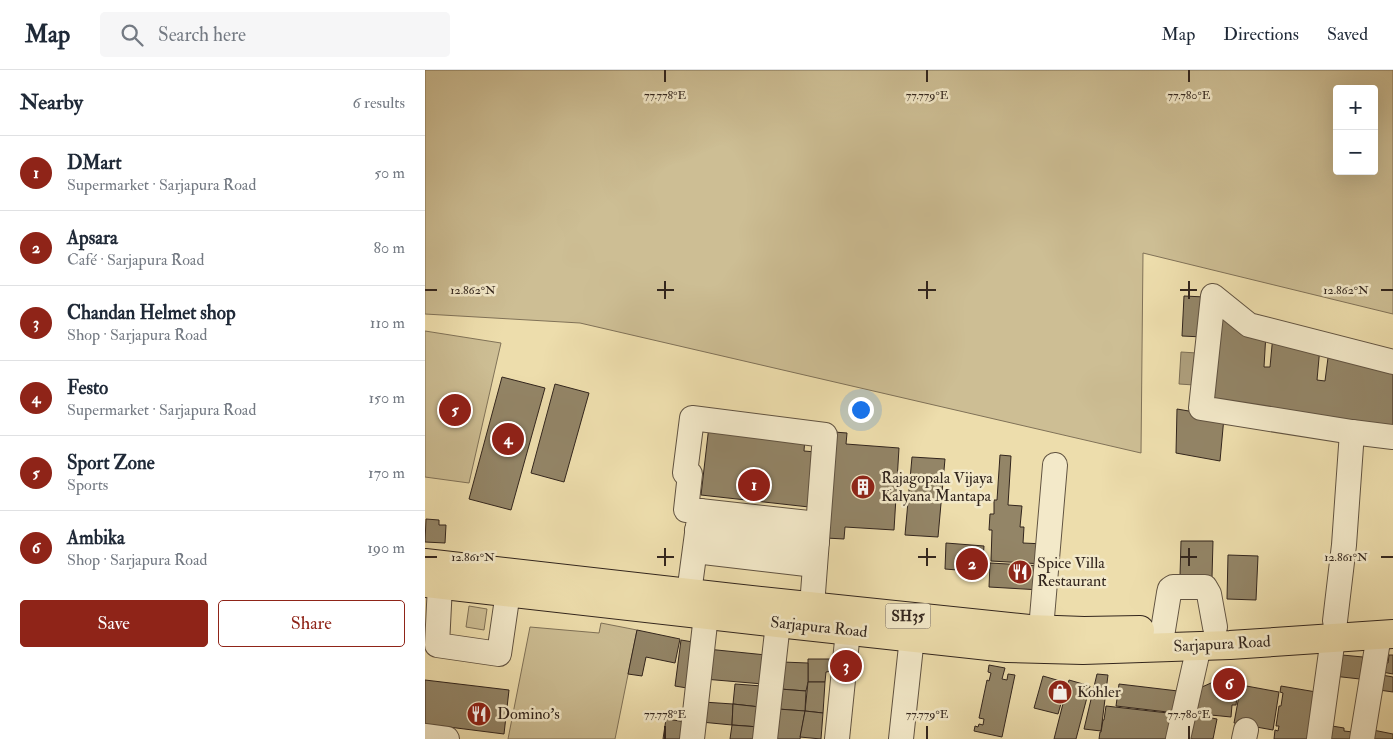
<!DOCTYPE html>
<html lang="en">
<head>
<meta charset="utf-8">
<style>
  :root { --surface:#fff; --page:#f6f6f7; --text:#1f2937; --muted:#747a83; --line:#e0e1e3; --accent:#8f2418 }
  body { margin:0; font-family:"IM FELL Double Pica",serif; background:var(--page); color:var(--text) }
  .controls { position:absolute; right:15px; top:15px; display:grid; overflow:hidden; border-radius:5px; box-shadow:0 5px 20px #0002 }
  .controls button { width:45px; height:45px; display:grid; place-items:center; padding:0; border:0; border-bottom:1px solid var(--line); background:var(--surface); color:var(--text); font:25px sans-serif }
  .you { position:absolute; left:435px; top:339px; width:18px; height:18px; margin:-12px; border:4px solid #fff; border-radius:50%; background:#1a73e8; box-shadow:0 0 0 8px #1a73e833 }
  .badge { display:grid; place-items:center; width:32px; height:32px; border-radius:50%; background:var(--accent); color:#fff; font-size:16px; font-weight:700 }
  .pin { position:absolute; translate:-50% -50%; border:2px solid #fff; box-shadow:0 1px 5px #0006 }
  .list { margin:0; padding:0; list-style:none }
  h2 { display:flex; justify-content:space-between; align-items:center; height:65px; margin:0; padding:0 20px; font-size:21px }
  h2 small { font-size:16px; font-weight:400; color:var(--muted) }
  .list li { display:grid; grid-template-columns:32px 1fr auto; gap:15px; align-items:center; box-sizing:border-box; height:75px; padding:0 20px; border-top:1px solid var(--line) }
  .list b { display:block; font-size:19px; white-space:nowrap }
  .list p { margin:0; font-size:16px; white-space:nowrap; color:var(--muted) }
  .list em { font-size:16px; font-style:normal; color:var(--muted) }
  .actions { display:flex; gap:10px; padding:15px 20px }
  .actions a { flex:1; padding:11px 0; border:1px solid var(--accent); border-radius:5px; text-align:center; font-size:18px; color:var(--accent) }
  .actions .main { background:var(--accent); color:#fff }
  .icon { flex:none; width:28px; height:28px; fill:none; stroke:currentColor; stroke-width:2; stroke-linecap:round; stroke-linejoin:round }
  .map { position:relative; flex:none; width:968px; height:669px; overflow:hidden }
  header { display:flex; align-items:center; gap:30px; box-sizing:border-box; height:70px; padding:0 25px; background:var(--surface); border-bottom:1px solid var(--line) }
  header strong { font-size:24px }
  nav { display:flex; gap:28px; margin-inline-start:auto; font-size:18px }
  .search { width:350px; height:45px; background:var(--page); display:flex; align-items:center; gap:12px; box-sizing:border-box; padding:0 18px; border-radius:5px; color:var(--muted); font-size:19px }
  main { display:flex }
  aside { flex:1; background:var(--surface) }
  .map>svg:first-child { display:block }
</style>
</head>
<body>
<header>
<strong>Map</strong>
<div class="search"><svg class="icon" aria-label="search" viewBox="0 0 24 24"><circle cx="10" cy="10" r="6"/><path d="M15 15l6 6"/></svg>Search here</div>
<nav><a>Map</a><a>Directions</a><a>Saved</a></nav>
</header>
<main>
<aside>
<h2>Nearby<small>6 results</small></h2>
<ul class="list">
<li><span class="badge">1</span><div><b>DMart</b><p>Supermarket · Sarjapura Road</p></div><em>50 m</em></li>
<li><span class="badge">2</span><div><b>Apsara</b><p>Café · Sarjapura Road</p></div><em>80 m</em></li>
<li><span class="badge">3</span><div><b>Chandan Helmet shop</b><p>Shop · Sarjapura Road</p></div><em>110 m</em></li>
<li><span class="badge">4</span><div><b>Festo</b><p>Supermarket · Sarjapura Road</p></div><em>150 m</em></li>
<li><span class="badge">5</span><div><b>Sport Zone</b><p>Sports</p></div><em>170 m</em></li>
<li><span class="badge">6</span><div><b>Ambika</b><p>Shop · Sarjapura Road</p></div><em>190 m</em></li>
</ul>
<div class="actions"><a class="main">Save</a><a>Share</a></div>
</aside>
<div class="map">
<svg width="968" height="669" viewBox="0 0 968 669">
  <rect width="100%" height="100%" fill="#edddac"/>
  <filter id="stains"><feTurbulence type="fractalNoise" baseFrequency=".004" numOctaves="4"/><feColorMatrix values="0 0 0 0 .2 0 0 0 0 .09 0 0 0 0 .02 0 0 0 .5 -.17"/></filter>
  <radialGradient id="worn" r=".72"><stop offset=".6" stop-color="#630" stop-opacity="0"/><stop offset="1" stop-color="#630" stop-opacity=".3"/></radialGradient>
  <g fill="#cdbe94" stroke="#807258" fill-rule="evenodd">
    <path d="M0,0H968V244L718,183L716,383L155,253L0,244ZM912,19H949V101H912Z"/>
    <polygon points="0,261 76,273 44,413 0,407"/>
    <polygon points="44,536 62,539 59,560 41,557"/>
    <polygon points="176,553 212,560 190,669 83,669 105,557 174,563"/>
  </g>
  <polygon fill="#ad9e7b" stroke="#7c6e55" points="756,282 772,283 769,315 754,314"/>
  <g fill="#938567" stroke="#32251d">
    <polygon points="759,226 780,227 778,267 757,266"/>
    <polygon points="794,243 841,263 839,297 845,297 848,265 895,277 892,310 900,311 904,280 968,297 968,361 787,332"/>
    <polygon points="77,307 120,318 86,440 44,429"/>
    <polygon points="130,314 164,323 139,412 106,403"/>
    <polygon points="752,339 799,347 795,391 751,383"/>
    <polygon points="284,356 380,367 379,381 391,382 384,437 276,425"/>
    <polygon points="409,362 422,363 421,374 474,378 469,460 420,457 419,469 401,468"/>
    <polygon points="575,385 586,386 583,435 597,436 595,457 599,457 598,473 620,474 618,494 566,491 567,460 564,460 565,444 569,444 569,430 572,430"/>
    <polygon points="487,387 520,389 513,467 480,465"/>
    <polygon points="1,449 14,450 14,455 21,455 20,473 0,472"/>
    <polygon points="756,471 788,471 787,507 755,506"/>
    <polygon points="521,473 559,476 557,502 520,499"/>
    <polygon points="803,485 833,486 831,530 802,529"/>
    <polygon points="565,493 618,496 616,520 564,517"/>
    <polygon points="212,560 255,569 250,593 221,587 217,606 203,604"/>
    <polygon points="256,570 274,573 268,619 250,616"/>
    <polygon points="282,579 341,585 338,614 279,609"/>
    <polygon points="917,585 938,587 935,609 908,606"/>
    <polygon points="964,585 968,585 968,604 957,602 958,593 963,593"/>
    <polygon points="383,589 406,589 407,601 401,602 400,612 383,612"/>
    <polygon points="357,592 383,593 383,612 381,621 355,619"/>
    <polygon points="564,595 580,598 577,609 582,610 583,604 590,605 577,667 549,661 550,656 553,657 554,654 558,655 559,649 554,648 562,610 564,611 566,603 563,602"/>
    <polygon points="672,604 683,605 676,661 659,659"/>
    <polygon points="957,605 968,607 968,622 954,620"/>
    <polygon points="618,606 642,613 633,644 609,638"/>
    <polygon points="795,609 814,610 811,635 807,635 806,647 766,643 768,621"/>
    <polygon points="0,610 84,620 79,664 0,654"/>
    <polygon points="644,610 665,616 651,669 629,669"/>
    <polygon points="383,612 400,612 398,643 380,641"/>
    <polygon points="310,614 337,616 335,637 308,634"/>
    <polygon points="694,614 753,621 751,643 691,636"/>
    <polygon points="816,615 854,622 848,660 809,653"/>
    <polygon points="856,616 897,623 889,669 849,669 850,660 853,661 854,656 851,656 854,636 856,636 858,623 855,622"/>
    <polygon points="355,619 381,621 380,641 353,639"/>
    <polygon points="278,632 308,634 307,655 276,652"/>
    <polygon points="308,634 335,637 334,657 307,655"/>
    <polygon points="681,636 752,644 749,669 674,669 675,662 676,662 678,650 679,650"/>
    <polygon points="353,639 380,641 375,669 352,669"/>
    <polygon points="380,641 398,643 396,669 375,667"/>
    <polygon points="766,644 792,649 788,669 768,669 761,668"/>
    <polygon points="241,649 262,652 259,669 238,669"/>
    <polygon points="307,655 334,657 332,669 305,669"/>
    <polygon points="901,655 919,658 919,661 928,662 927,669 898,669"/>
    <polygon points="948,660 968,664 968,669 947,669"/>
  </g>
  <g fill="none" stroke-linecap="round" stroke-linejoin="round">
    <defs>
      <g id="minor">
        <polyline points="968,292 824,255 788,226 776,338 927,362 968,367"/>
        <polyline points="275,441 393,454"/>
        <polyline points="272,460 392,472"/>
        <polyline points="270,481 390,495"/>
        <polyline points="15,515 12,575 74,584 83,522"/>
        <polyline points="264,523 275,441 261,440 265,404 260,403 267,348 400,365 387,536"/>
        <polyline points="910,551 919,475 927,362"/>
        <polyline points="616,559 630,395"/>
        <polyline points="738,560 744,523 745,519 748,517 780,517 784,524 790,557"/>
        <polyline points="0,666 22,669"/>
        <polyline points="267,669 281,545"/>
        <polyline points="340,669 353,553"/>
        <polyline points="412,669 423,561"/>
        <polyline points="476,669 487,567"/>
        <polyline points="753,669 774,576"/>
        <polyline points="819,669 821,660"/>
        <polyline points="894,669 908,568"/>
        <polyline points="937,669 954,565"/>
      </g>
      <g id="major">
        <polyline points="0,493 308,528 604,559 659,561 715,560"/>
        <polyline points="0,513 353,553 582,578 658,580 805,575 968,564"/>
      </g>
    </defs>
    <use href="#minor" stroke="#615341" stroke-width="26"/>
    <use href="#major" stroke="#32251d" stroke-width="30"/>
    <use href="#minor" stroke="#f3e9c9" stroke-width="24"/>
    <use href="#major" stroke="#edddac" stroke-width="28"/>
  </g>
  <path fill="none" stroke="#32251d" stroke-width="2" d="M240,0V12M502,0V12M764,0V12M240,211V229M502,211V229M764,211V229M0,220H12M232,220H249M493,220H511M755,220H772M956,220H968M240,478V496M502,478V496M764,478V496M0,487H12M232,487H249M493,487H511M755,487H772M956,487H968M240,656V669M502,656V669M764,656V669"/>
  <defs>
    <symbol id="building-disc" viewBox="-11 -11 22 22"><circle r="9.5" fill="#8f2418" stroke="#f3e9c9"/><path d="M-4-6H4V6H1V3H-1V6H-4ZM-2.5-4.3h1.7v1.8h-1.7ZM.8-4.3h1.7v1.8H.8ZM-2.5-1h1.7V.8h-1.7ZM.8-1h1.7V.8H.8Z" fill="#fff"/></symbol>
    <symbol id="restaurant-disc" viewBox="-11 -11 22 22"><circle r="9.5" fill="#8f2418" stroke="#f3e9c9"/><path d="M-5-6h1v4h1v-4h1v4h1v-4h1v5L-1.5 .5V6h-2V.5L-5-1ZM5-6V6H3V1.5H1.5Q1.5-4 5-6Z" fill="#fff"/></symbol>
    <symbol id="shop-disc" viewBox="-11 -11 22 22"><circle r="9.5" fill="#8f2418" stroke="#f3e9c9"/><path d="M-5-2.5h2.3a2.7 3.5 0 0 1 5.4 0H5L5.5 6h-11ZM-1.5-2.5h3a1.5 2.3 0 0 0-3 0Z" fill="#fff"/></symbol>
  </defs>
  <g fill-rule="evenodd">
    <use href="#building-disc" x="424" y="403" width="28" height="28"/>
    <use href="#restaurant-disc" x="581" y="488" width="28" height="28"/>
    <use href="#shop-disc" x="621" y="608" width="28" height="28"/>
    <use href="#restaurant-disc" x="40" y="630" width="28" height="28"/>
  </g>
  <g text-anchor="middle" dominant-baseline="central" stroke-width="5" stroke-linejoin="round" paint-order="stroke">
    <rect fill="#f3e9c9" stroke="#6c6051" stroke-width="1" x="460.5" y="533.5" width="45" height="25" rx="4"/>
    <g font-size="15" font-weight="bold" fill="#32251d">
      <text x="483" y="546">SH35</text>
    </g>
    <g font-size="16" fill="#32251d" stroke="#f3e9c9" text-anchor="start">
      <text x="456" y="408">Rajagopala Vijaya<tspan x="456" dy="18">Kalyana Mantapa</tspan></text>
      <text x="612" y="493">Spice Villa<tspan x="612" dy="18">Restaurant</tspan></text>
      <text x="652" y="622">Kohler</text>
      <text x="72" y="644">Domino's</text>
    </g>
    <g font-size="16" fill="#32251d" stroke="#f3e9c9">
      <text transform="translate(394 557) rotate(6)">Sarjapura Road</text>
      <text transform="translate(797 574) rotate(-3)">Sarjapura Road</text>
    </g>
  </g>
  <g font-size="12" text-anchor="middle" fill="#32251d" stroke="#f3e9c9" stroke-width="5" stroke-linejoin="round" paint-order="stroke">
    <text x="240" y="29">77.778°E</text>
    <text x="502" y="29">77.779°E</text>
    <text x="764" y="29">77.780°E</text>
    <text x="48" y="224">12.862°N</text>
    <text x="921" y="224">12.862°N</text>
    <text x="48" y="491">12.861°N</text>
    <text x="921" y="491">12.861°N</text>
    <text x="240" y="648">77.778°E</text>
    <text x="502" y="648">77.779°E</text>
    <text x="764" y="648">77.780°E</text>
  </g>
  <rect width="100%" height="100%" filter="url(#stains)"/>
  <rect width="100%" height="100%" fill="url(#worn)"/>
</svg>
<div class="controls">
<button>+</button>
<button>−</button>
</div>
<div class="you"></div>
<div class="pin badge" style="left:329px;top:415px">1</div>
<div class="pin badge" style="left:547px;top:494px">2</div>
<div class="pin badge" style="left:421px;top:596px">3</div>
<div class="pin badge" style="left:83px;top:369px">4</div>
<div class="pin badge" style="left:30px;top:340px">5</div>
<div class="pin badge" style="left:804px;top:614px">6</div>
</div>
</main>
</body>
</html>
